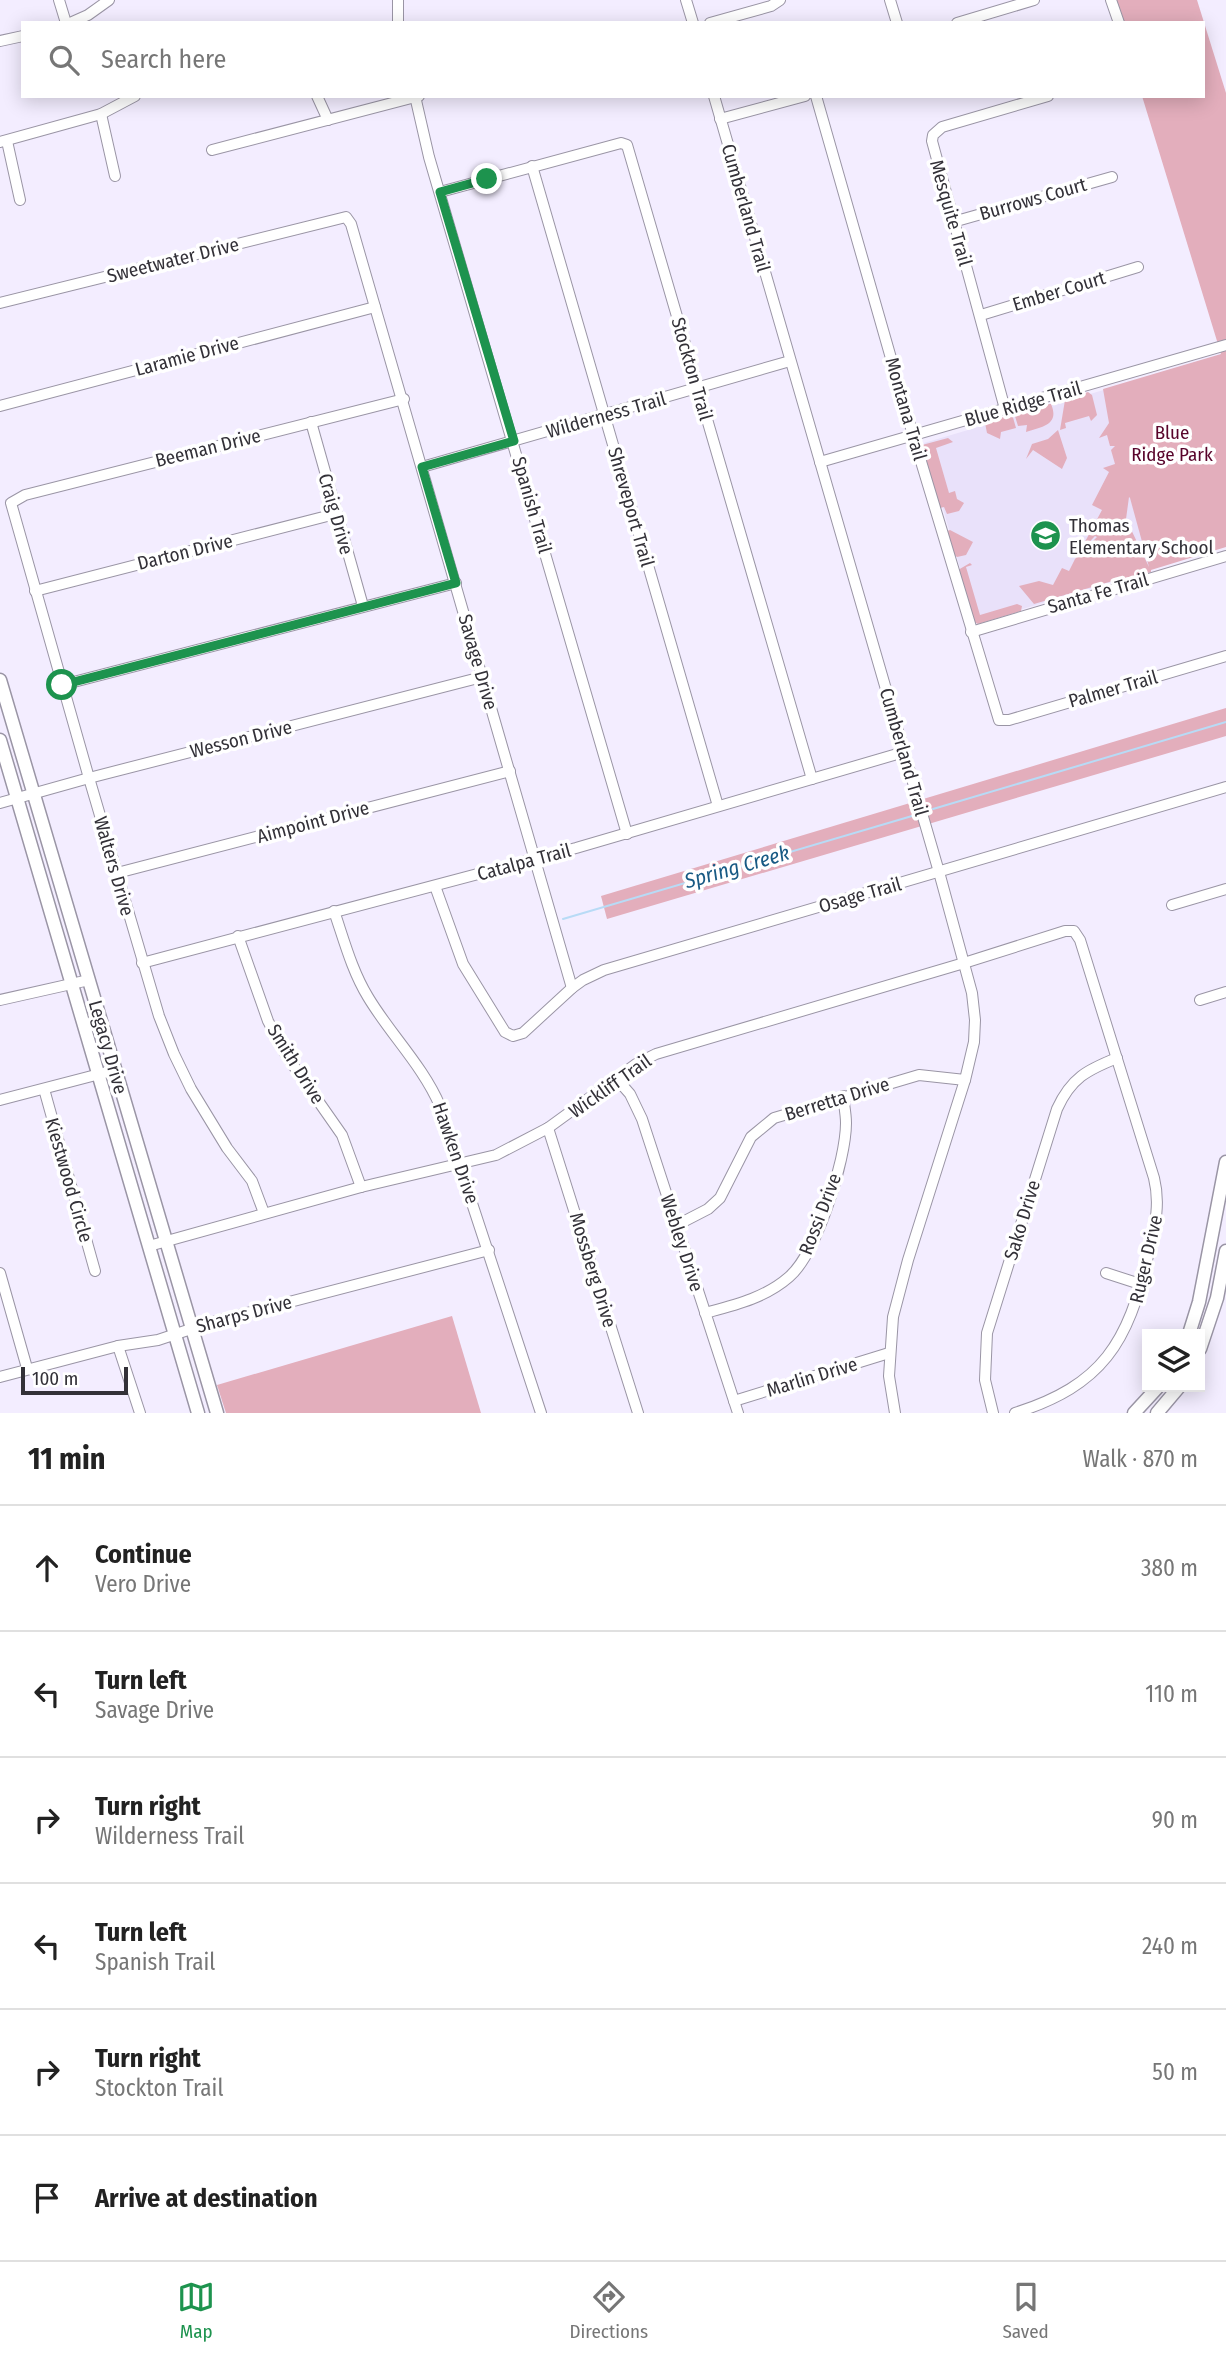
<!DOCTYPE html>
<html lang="en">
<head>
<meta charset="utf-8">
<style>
  :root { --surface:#fff; --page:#f6f6f6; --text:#222; --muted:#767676; --line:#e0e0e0; --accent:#1d934e }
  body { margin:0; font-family:"Fira Sans Condensed",sans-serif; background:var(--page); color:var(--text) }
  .controls { position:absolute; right:21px; bottom:21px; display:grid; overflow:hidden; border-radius:0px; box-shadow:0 4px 18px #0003 }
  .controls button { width:63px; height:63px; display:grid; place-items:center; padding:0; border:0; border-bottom:2px solid var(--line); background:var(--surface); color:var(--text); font:35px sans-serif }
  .scale { position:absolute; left:21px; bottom:18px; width:107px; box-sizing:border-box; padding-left:7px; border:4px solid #333138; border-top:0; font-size:19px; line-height:24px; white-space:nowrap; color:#333138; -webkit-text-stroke:5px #fff; paint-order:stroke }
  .stop { position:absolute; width:21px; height:21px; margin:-16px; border:5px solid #1d934e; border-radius:50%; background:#fff }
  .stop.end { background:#1d934e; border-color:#fff; box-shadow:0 2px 7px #0008 }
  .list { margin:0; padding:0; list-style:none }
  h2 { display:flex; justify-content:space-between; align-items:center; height:91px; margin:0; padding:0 28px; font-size:30px }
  h2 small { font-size:23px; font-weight:400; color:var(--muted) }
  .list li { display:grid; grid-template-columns:46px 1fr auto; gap:21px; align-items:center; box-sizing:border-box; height:126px; padding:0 28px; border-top:2px solid var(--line) }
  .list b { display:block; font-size:26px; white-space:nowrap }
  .list p { margin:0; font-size:23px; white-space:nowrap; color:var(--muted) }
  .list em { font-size:23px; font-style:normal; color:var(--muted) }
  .icon { flex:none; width:38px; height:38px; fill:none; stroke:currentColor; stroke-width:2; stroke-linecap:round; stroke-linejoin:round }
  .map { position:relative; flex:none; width:1226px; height:1413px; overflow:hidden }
  .search { position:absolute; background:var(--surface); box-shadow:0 4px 18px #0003; left:21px; right:21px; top:21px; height:77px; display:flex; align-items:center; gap:18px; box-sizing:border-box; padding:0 24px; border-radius:0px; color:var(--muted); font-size:26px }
  .sheet { height:847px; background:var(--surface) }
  nav { display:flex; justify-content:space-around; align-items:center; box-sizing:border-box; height:98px; border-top:2px solid var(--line); background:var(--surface); font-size:19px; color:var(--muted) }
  nav a { display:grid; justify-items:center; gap:4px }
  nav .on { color:var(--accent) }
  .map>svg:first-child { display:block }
</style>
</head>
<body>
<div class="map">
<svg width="1226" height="1413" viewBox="0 0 1226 1413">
  <rect width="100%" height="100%" fill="#f3edff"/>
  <polygon fill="#e9e1fa" points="1107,389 1113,438 1151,570 976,623 924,443"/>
  <g fill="#e3aebc" fill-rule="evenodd">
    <path d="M1114,0H1197L1226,93V547L1151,570V572L1126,580H1116L1034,604L1019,586L1039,581L1053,585L1062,568L1069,571L1075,559L1097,537L1095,536L1079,553L1102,510L1092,505L1109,472L1103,468L1115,464L1111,450L1115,446H1110L1107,435L1099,438L1109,423L1103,389L1221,354L1142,96H1203V23H1122ZM1129,497L1130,498L1149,567L1126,519Z"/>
    <polygon points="1088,392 1092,395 1097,415 1091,421 1089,416 1065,423 1066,428 1060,430 1065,400"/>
    <path d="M1046,404H1051C1060,425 1042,427 1026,432L1027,425L1018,426L1014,413Z"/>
    <polygon points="1012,414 1016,428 1001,432 1000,439 987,433 985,423"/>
    <polygon points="1058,430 1067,458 1062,469 1033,450 1026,459 1032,444 1048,439"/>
    <polygon points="948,438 953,442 936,448 949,493 955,491 957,499 964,503 959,511 947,514 944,507 940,508 922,445"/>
    <polygon points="950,530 973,542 966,555 957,557 954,555 947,531"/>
    <polygon points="970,563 972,565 966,567 980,615 1017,604 1022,606 1021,611 978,624 974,622 958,570"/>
    <polygon points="1226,708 1226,736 607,919 601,896"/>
    <polygon points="452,1316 481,1413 226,1413 217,1385"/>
  </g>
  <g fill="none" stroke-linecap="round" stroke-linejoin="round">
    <g stroke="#b8dbf6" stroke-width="2">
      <polyline points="933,809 1226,722"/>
      <polyline points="563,919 912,816"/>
    </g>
    <defs>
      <g id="minor">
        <polyline points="59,0 66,23"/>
        <polyline points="398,0 398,23"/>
        <polyline points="686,0 693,23"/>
        <polyline points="890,0 897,23"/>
        <polyline points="1111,0 1119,23"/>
        <polyline points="70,23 88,15 109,0"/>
        <polyline points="710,23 771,6 780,0"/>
        <polyline points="957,23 1034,0"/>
        <polyline points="0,41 23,36"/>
        <polyline points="317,96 328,120"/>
        <polyline points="415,96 429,157 627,834"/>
        <polyline points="714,96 939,872 972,993 975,1020 974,1042 965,1080 908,1260 893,1317 889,1376 895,1413"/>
        <polyline points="816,96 913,435 999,720 1009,720 1226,656"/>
        <polyline points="101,114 115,176"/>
        <polyline points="720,119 805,96"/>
        <polyline points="7,141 20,200"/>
        <polyline points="0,142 101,114 135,96"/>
        <polyline points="212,150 419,96"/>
        <polyline points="532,166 718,806"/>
        <polyline points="440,192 621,143 627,145 812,779"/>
        <polyline points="953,222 1112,177"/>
        <polyline points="0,303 346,217 351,224 572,988"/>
        <polyline points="981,315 1138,267"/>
        <polyline points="0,406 375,307"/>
        <polyline points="1005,409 932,141 933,135 942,127 1048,96"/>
        <polyline points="311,422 363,606"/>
        <polyline points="820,462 1226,345"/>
        <polyline points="422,467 790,361"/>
        <polyline points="35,591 335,514"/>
        <polyline points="971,632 1226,556"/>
        <polyline points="62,685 456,583"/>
        <polyline points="0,803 89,778 482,677"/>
        <polyline points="117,873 510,771"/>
        <polyline points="435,886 463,964 505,1032 513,1036 523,1033 572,988 583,980 604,970 1226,787"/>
        <polyline points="1172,905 1226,889"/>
        <path d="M334,911C344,940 352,971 368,997C390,1034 423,1066 440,1106L541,1413"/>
        <polyline points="238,936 268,1021 286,1055 342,1135 361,1187"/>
        <polyline points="142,963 576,848 904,752"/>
        <polyline points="0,1000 89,980"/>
        <polyline points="1200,1000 1226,992"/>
        <polyline points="616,1078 630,1094 642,1119 738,1413"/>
        <polyline points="44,1089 95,1271"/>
        <polyline points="0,1100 115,1070"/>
        <polyline points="548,1128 638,1413"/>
        <polyline points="264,1213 252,1181 227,1148 191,1089 174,1054 159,1016 89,778 11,503 25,495 404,399"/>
        <polyline points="677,1225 708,1209 720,1198 751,1137 774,1118 919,1075 965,1080"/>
        <path d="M149,1246L361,1187L496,1155L548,1128L636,1064L656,1054L964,963L1065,931H1074L1080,940L1154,1178C1161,1206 1154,1229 1148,1256C1128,1343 1103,1385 1015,1413"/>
        <polyline points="0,1273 27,1368"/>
        <polyline points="1106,1273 1140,1284"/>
        <path d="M705,1313C735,1305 765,1298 789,1277C817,1253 846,1160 846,1123C846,1114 844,1105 843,1096"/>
        <polyline points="118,1346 140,1413"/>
        <polyline points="0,1377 118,1346 158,1340 209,1323 489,1250"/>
        <polyline points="734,1401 889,1353"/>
        <path d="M993,1413L985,1380L987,1333L1057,1109C1071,1078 1087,1070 1117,1058"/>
      </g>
      <g id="major">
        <polyline points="0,680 217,1413"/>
        <polyline points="0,740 198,1413"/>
        <polyline points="1189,1334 1199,1302 1226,1162"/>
        <polyline points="1200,1349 1217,1298 1226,1251"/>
        <polyline points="1134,1413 1158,1387"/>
        <polyline points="1157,1413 1179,1387"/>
      </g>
    </defs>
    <use href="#minor" stroke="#9a95a5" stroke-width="12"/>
    <use href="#major" stroke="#9a95a5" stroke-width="15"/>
    <use href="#minor" stroke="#fff" stroke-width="10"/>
    <use href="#major" stroke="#fff" stroke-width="12"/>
  </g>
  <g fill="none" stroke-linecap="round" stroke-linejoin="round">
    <polyline stroke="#1d934e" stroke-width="9" points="62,685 456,583 422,467 514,441 440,192 487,179"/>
  </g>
  <defs>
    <symbol id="school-disc" viewBox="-11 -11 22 22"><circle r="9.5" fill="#1d934e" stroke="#fff"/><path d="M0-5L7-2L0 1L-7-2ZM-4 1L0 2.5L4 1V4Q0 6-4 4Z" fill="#fff"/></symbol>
  </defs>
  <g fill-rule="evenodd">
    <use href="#school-disc" x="1028" y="518" width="35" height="35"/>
  </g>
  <g text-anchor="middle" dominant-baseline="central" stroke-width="7" stroke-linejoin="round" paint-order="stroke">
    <g font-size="19" fill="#333138" stroke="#fff">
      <text transform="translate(1033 199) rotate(-16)">Burrows Court</text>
      <text transform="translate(746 208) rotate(74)">Cumberland Trail</text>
      <text transform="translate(951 213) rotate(74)">Mesquite Trail</text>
      <text transform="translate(173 260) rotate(-14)">Sweetwater Drive</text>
      <text transform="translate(1059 291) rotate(-17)">Ember Court</text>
      <text transform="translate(187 356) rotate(-15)">Laramie Drive</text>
      <text transform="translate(692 369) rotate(74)">Stockton Trail</text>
      <text transform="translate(1023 404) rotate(-16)">Blue Ridge Trail</text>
      <text transform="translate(906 409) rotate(74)">Montana Trail</text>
      <text transform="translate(606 415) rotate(-16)">Wilderness Trail</text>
      <text transform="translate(208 448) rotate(-14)">Beeman Drive</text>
      <text transform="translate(532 505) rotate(74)">Spanish Trail</text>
      <text transform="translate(631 507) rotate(74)">Shreveport Trail</text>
      <text transform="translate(336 514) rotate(74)">Craig Drive</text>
      <text transform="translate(185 552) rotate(-14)">Darton Drive</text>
      <text transform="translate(1098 593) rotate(-16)">Santa Fe Trail</text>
      <text transform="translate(478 662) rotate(74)">Savage Drive</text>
      <text transform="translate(1113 689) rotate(-16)">Palmer Trail</text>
      <text transform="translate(241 739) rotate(-14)">Wesson Drive</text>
      <text transform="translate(904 752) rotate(74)">Cumberland Trail</text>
      <text transform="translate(313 822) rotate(-15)">Aimpoint Drive</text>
      <text transform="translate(524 862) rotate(-15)">Catalpa Trail</text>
      <text transform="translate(114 866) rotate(74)">Walters Drive</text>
      <text transform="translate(860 895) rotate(-16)">Osage Trail</text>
      <text transform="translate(108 1047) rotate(74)">Legacy Drive</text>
      <text transform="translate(296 1064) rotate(58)">Smith Drive</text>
      <text transform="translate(610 1086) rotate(-35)">Wickliff Trail</text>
      <text transform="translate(837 1099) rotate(-17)">Berretta Drive</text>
      <text transform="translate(456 1153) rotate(71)">Hawken Drive</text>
      <text transform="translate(69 1180) rotate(74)">Kiestwood Circle</text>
      <text transform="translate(820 1214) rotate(-69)">Rossi Drive</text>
      <text transform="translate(1022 1220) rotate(-73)">Sako Drive</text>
      <text transform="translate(682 1243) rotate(72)">Webley Drive</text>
      <text transform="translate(1146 1259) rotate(-77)">Ruger Drive</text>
      <text transform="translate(593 1270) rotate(73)">Mossberg Drive</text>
      <text transform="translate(244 1314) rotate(-15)">Sharps Drive</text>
      <text transform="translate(812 1377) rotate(-17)">Marlin Drive</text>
    </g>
    <g font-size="19" fill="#58042b" stroke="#fff">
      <text x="1172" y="432">Blue<tspan x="1172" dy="22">Ridge Park</tspan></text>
    </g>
    <g font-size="19" fill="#333138" stroke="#fff" text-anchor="start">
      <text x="1069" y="525">Thomas<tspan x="1069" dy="22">Elementary School</tspan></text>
    </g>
    <g font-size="21" font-style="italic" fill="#185a84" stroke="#fff">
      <text transform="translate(737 867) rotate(-16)">Spring Creek</text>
    </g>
  </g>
</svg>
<div class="controls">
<button><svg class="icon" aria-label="layers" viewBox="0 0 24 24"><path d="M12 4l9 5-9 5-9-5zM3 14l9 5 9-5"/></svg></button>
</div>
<div class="scale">100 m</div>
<div class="stop" style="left:62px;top:685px"></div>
<div class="stop end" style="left:487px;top:179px"></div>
<div class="search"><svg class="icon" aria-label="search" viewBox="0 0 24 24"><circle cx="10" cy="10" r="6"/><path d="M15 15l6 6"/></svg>Search here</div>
</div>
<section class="sheet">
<h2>11 min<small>Walk · 870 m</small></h2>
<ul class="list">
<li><svg class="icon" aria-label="ahead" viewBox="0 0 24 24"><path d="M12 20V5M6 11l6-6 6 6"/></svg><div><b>Continue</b><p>Vero Drive</p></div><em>380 m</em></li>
<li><svg class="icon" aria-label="left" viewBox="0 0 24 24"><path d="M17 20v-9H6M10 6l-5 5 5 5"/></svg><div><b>Turn left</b><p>Savage Drive</p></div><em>110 m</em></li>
<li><svg class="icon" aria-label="right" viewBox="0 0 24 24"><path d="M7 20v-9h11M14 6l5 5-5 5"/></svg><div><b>Turn right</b><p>Wilderness Trail</p></div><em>90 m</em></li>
<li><svg class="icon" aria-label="left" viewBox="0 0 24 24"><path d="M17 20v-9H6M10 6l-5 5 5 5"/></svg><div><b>Turn left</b><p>Spanish Trail</p></div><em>240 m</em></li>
<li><svg class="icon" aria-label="right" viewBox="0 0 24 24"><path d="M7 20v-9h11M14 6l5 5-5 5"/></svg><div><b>Turn right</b><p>Stockton Trail</p></div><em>50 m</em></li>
<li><svg class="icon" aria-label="arrive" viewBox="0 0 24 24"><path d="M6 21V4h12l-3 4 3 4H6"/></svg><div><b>Arrive at destination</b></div></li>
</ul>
</section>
<nav>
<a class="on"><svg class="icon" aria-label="map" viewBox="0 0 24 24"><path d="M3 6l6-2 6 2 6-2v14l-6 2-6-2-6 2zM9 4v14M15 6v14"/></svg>Map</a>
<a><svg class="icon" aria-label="directions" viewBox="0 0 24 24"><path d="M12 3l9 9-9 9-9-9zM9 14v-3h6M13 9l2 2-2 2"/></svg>Directions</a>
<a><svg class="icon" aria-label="saved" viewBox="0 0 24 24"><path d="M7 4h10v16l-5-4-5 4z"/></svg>Saved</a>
</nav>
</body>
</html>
